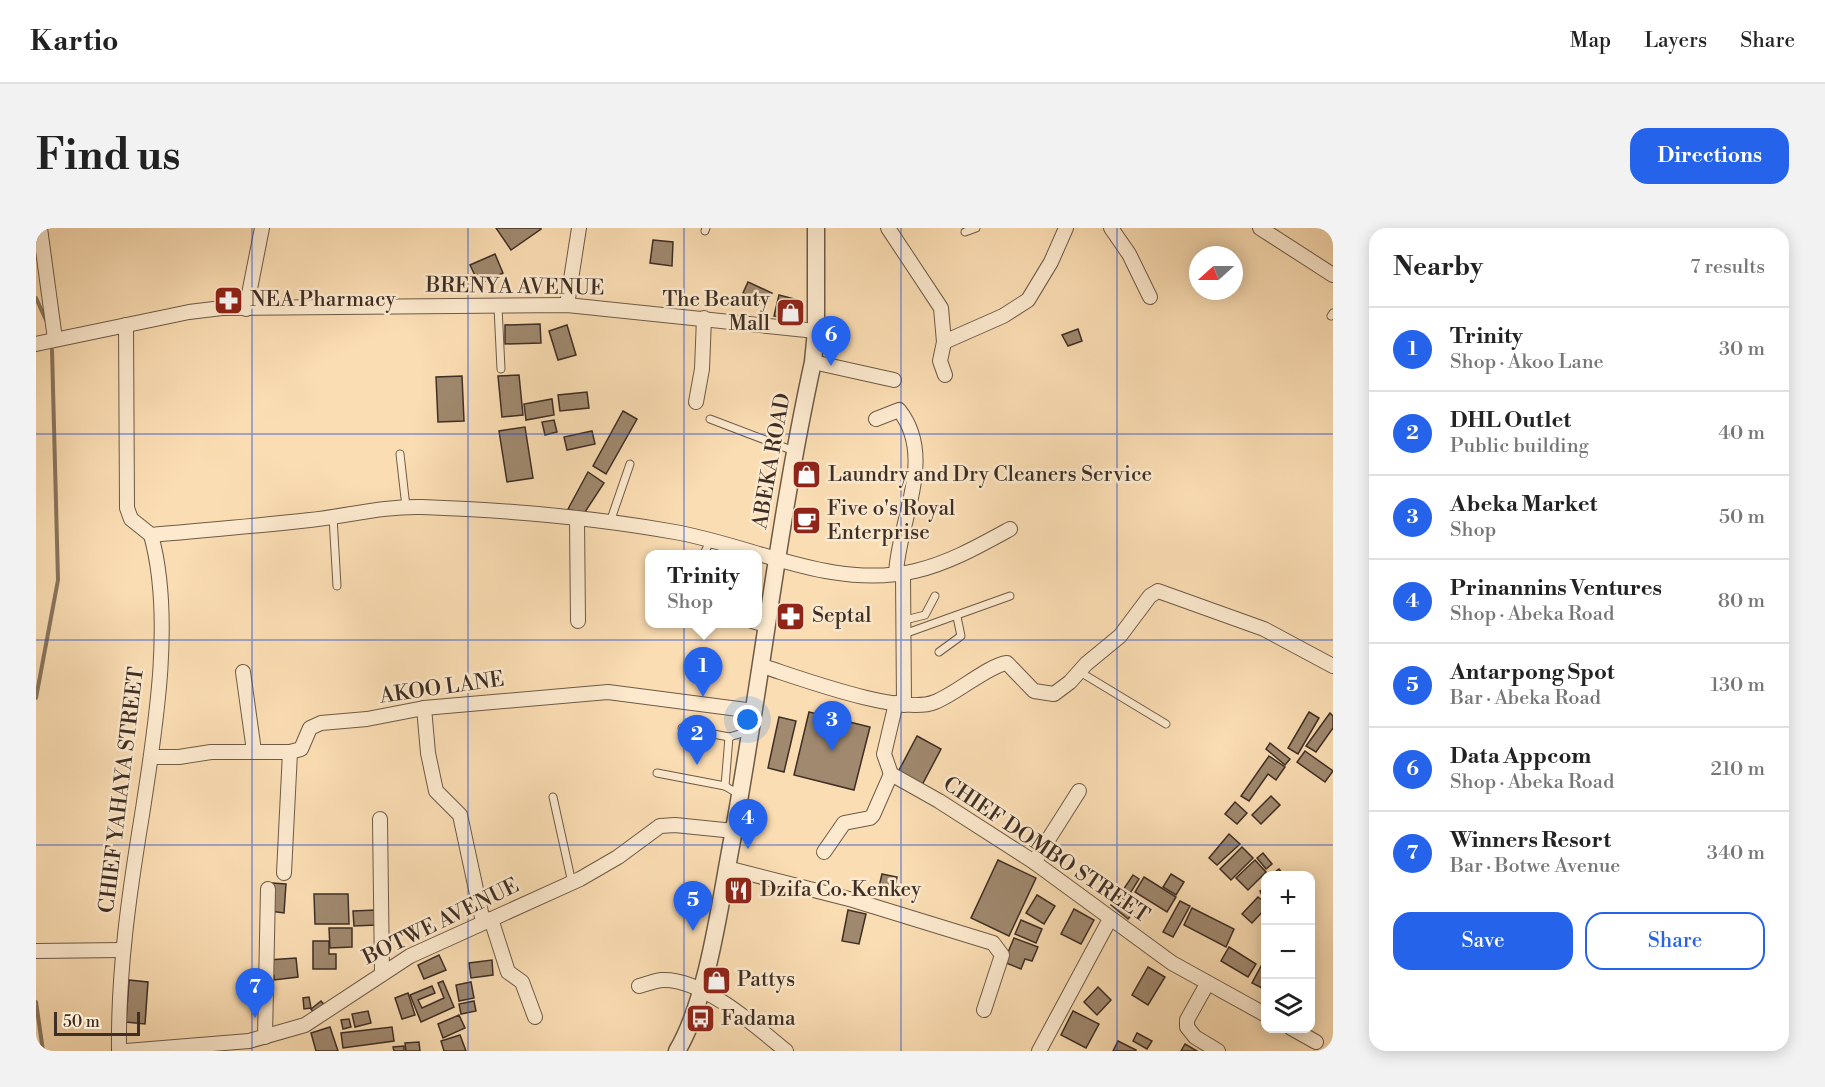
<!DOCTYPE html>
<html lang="en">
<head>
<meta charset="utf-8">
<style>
  :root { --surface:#fff; --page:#f2f2f2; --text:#222; --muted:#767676; --line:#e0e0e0; --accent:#2563eb }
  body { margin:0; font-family:"Libre Bodoni",serif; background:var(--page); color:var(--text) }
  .controls { position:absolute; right:18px; bottom:18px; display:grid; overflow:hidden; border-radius:12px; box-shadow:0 3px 15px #0003 }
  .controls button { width:54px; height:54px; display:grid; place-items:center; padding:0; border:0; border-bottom:2px solid var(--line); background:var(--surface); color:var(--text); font:30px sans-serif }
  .compass { position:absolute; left:1153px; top:18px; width:54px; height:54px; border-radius:50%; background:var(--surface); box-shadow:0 3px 15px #0003; rotate:249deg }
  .scale { position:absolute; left:18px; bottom:15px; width:86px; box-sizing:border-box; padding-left:6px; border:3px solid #3e2e25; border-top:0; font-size:16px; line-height:21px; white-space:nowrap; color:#3e2e25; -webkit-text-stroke:4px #fce9ce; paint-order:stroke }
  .you { position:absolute; left:712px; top:492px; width:21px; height:21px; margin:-15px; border:4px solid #fff; border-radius:50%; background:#1a73e8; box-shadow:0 0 0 9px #1a73e833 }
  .badge { display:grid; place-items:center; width:39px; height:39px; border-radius:50%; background:var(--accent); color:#fff; font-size:20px; font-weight:700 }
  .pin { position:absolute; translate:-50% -50px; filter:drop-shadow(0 2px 3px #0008) }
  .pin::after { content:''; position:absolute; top:32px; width:21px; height:18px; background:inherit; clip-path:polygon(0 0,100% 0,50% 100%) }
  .popup { position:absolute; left:609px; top:322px; width:117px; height:78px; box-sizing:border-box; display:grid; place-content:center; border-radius:12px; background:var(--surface); filter:drop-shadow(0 2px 4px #0005); font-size:20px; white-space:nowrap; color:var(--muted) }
  .popup b { font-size:22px; color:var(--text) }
  .popup::after { content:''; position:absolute; left:50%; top:100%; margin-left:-12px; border:12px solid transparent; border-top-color:var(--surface) }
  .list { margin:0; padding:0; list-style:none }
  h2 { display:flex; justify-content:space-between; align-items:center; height:78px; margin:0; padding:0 24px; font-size:26px }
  h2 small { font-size:20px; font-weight:400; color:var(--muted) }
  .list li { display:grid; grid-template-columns:39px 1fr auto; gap:18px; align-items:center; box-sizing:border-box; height:84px; padding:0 24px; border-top:2px solid var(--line) }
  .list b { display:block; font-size:22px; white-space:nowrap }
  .list p { margin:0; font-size:20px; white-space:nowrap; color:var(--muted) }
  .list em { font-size:20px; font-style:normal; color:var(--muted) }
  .actions { display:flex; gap:12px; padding:18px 24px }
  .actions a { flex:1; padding:14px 0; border:2px solid var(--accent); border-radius:18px; text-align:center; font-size:21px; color:var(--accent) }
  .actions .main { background:var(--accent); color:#fff }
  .icon { flex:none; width:33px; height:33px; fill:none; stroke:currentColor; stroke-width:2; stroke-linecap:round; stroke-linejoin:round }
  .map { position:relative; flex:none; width:1297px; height:823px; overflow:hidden; border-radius:18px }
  header { display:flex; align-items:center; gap:36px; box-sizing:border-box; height:84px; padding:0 30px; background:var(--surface); border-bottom:2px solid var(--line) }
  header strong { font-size:28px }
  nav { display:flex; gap:33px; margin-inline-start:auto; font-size:21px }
  .intro { display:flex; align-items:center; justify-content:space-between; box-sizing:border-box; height:144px; padding:0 36px }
  h1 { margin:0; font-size:42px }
  .button { padding:15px 27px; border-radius:18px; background:var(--accent); color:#fff; font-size:21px; font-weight:700 }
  main { display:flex; gap:36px; padding:0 36px }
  aside { flex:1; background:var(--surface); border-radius:18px; box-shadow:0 3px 15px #0003 }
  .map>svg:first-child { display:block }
</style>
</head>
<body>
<header>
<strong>Kartio</strong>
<nav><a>Map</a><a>Layers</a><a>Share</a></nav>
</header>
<div class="intro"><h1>Find us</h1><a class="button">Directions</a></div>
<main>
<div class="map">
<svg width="1297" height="823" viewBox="0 0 1297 823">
  <rect width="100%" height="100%" fill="#fbddb3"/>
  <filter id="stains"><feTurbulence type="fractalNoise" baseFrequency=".00333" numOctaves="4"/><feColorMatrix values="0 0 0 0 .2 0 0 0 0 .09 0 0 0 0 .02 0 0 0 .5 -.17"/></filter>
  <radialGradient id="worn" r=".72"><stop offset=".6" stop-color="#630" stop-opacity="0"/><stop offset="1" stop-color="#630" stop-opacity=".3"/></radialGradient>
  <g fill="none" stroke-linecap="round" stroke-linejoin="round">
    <g stroke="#89745d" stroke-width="4">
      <polyline points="0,70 10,92"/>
      <polyline points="0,470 22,352 16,122"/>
      <polyline points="0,774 7,823"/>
    </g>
  </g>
  <g fill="#a0896f" stroke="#3e2e25" stroke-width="1.5">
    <polygon points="460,0 505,0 505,1 475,22"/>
    <polygon points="617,12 637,14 636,38 614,35"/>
    <polygon points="459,26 467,45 443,56 434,37"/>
    <polygon points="712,54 736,65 731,76 707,65"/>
    <polygon points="743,67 766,73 762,87 752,91 738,88"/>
    <polygon points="504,96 505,115 469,116 469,97"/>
    <polygon points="531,97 540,127 522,132 513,103"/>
    <polygon points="1042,101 1046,113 1032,118 1026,107"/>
    <polygon points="483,147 487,187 466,189 462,148"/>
    <polygon points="426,148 428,193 402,194 400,149"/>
    <polygon points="551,164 553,180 524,183 522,167"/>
    <polygon points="516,171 518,187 490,192 488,176"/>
    <polygon points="587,183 601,191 570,246 557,238"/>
    <polygon points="518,192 521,204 509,207 506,194"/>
    <polygon points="489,199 497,250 471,254 463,203"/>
    <polygon points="556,203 559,216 531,222 528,209"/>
    <polygon points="552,244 568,255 547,287 532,281"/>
    <polygon points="773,484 834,499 818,562 758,547"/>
    <polygon points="1273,484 1283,490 1262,526 1252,520"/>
    <polygon points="1294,485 1297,488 1297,500 1280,524 1270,518"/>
    <polygon points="743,489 760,493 748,544 732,540"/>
    <polygon points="881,508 905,521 885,559 861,546"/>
    <polygon points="1234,515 1254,531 1249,537 1230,521"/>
    <polygon points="1269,523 1297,543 1289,554 1261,534"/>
    <polygon points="1233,528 1249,539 1240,552 1232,546 1213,573 1205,568"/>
    <polygon points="1235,568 1244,577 1225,596 1216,587"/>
    <polygon points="1199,574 1211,585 1201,596 1189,586"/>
    <polygon points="1193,606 1204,616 1181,637 1173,630"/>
    <polygon points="1206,619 1217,630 1195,652 1184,641"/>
    <polygon points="1227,625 1236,636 1230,641 1221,630"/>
    <polygon points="962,632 1000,650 973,708 935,690"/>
    <polygon points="1219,632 1230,644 1212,662 1200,650"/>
    <polygon points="1243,641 1248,648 1236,648 1235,647"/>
    <polygon points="846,646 861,649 857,667 842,663"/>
    <polygon points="1135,646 1148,654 1140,667 1127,659"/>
    <polygon points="1097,647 1103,651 1090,672 1083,668"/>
    <polygon points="1108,649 1140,669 1131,684 1099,664"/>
    <polygon points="236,655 250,656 248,685 234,683"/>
    <polygon points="1229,660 1230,661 1229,674 1224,663"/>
    <polygon points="278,666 312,666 313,696 279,696"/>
    <polygon points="1001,667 1019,678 1008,696 990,685"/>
    <polygon points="1222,669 1230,675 1230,680 1216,695 1206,686"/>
    <polygon points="1081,670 1098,684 1092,691 1075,677"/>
    <polygon points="1144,673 1154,678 1137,709 1127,704"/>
    <polygon points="1156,680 1198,701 1190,719 1148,697"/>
    <polygon points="1038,681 1058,692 1045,716 1025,706"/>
    <polygon points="340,682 341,697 318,698 317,683"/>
    <polygon points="812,682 830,686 823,716 806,713"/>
    <polygon points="985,692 1006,701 1000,715 979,706"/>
    <polygon points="293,700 316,700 316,719 294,720"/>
    <polygon points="978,710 1002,719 996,733 989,731 985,741 968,734"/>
    <polygon points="277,713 293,713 293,726 300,726 300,741 277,741"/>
    <polygon points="1193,719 1220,736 1212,749 1185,733"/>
    <polygon points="403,727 410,742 388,751 382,737"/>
    <polygon points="1230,729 1230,762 1216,755"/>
    <polygon points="260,730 262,749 238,752 238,748 233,749 232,732"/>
    <polygon points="456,732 457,747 435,750 433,735"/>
    <polygon points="1112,739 1129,749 1112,777 1096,767"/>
    <polygon points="93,752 112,754 109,796 90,794"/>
    <polygon points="407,753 418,779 385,794 374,767 396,758 399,765 382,772 386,780 408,770 402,755"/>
    <polygon points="435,754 438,770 423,773 420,757"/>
    <polygon points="1062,759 1075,772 1061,787 1048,774"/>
    <polygon points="372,765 379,787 366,791 359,770"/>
    <polygon points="273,769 275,780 268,781 267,770"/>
    <polygon points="285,773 289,778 279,786 275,781"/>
    <polygon points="438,773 440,783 425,786 423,776"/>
    <polygon points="332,783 335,795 319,799 316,786"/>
    <polygon points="1037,783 1063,796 1050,820 1025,807"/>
    <polygon points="423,787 429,800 407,810 402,796"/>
    <polygon points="313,791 315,799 307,801 305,792"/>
    <polygon points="294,799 302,823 280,823 275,805"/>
    <polygon points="356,799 358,813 307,820 305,805"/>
    <polygon points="1101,805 1116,813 1111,821 1097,813"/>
    <polygon points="424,807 430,823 408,823 405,813"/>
    <polygon points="1082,813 1100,822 1100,823 1077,823"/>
    <polygon points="383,814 384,823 370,823 369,815"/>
    <polygon points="1149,816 1161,823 1145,823"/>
    <polygon points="368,818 368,823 358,823 357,819"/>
  </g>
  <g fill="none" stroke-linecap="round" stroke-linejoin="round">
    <defs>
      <g id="service">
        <polyline points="669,3 670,0"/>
        <polyline points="929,4 940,0"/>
        <polyline points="462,79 465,141"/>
        <polyline points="1295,88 1297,85"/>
        <polyline points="674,191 758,223"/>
        <polyline points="364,226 370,279"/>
        <polyline points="297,289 301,358"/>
        <polyline points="574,294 594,236"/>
        <polyline points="668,326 674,313"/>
        <polyline points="869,392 889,387 899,368"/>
        <polyline points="714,396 730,401"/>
        <polyline points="868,406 974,368"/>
        <polyline points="903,424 925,408 921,389"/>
        <polyline points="1044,444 1130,496"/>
        <polyline points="646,500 693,509 714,503"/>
        <polyline points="621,545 689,558 704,567"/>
        <polyline points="689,558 693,509"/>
        <polyline points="517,569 536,655"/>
      </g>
      <g id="minor">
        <polyline points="4,0 19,111"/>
        <polyline points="852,0 905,80 908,114 904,133 909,147"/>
        <polyline points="1075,0 1093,26 1114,69"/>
        <polyline points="1224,0 1297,47"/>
        <polyline points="531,77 543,0"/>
        <polyline points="210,81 226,0"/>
        <path d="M90,97L91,280L95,291L115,307C168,302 221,298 274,292C312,288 347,278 386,279C470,282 556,289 639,304C718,318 797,362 879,343C913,335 943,318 974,301"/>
        <polyline points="908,114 967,88 992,72 1015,34 1030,0"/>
        <polyline points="0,116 153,84 186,80 531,77 780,103"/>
        <polyline points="777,134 858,152"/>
        <polyline points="660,174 666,141 668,90"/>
        <path d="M840,191L863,182C901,230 862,293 860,346"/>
        <polyline points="541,291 542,393"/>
        <polyline points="867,345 868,477"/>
        <path d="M726,438C764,450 865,488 899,474C920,466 953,437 971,435L998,463L1018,466L1034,454L1050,436L1084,408L1114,368L1122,363L1228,401L1297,438"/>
        <polyline points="207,444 218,523"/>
        <polyline points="860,475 848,526 855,546 903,573 998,634 1136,735 1230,787"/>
        <polyline points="388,480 392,525 400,563 424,587 447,694"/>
        <polyline points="115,529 143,529 175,524 254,524 265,521 274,500 285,495 331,491 388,480 572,464 718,483"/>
        <polyline points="344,591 346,746"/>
        <polyline points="788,624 808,595 834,590 837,587 855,546"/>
        <polyline points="998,634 1043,563"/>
        <polyline points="691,640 817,672 957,715 966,727 948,782"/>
        <polyline points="248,645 254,524"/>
        <polyline points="455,691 472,744 486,754 499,789"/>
        <polyline points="0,723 87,722"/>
        <polyline points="1171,756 1151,792 1151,799 1159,809 1182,823"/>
        <path d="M603,758C610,756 618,753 626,752C666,750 720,798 750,823"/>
        <polyline points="1255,800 1280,814"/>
        <polyline points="229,809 232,661"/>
        <path d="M83,823C82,743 93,666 106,587C119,503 138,390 115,307"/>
        <polyline points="90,823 213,813 269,797 374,728 544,651 582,629 624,598 639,597 698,603"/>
        <polyline points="1003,823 1074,691"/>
      </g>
      <path id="tertiary" d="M641,823C671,773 684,676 695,618C725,457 742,294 777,134L780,103V0"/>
    </defs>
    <use href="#service" stroke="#6d5a48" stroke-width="9"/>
    <use href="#minor" stroke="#6d5a48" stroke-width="16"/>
    <use href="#tertiary" stroke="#6d5a48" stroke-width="19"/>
    <use href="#service" stroke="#fce9ce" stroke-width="7"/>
    <use href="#minor" stroke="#fce9ce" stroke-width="14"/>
    <use href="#tertiary" stroke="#fce9ce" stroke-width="16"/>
  </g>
  <path fill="none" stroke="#1d4ed8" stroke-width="1.5" stroke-opacity="0.55" d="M216,0V823M432,0V823M648,0V823M865,0V823M1081,0V823M0,206H1297M0,412H1297M0,617H1297"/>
  <defs>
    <symbol id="pharmacy-square" viewBox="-11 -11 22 22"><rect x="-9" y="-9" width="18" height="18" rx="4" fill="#8f2418" stroke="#fce9ce"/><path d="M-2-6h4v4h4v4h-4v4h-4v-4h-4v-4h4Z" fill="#fff"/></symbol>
    <symbol id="shop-square" viewBox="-11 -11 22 22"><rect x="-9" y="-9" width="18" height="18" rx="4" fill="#8f2418" stroke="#fce9ce"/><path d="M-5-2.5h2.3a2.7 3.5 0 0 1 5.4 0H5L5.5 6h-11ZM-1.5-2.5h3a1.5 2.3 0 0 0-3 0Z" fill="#fff"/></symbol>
    <symbol id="cafe-square" viewBox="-11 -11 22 22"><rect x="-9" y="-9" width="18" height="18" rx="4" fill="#8f2418" stroke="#fce9ce"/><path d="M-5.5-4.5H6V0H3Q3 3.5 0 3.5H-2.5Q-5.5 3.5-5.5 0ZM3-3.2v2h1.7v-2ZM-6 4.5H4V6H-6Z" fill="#fff"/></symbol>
    <symbol id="restaurant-square" viewBox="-11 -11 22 22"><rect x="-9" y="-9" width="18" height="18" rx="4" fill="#8f2418" stroke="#fce9ce"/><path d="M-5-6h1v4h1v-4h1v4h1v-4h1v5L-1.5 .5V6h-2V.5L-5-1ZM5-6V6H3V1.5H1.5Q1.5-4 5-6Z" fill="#fff"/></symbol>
    <symbol id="bus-square" viewBox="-11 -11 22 22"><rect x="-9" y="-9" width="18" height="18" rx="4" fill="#8f2418" stroke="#fce9ce"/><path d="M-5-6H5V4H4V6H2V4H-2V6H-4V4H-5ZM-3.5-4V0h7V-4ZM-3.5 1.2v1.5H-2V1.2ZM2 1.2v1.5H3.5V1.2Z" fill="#fff"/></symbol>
  </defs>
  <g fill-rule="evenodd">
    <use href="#pharmacy-square" x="176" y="56" width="33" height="33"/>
    <use href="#shop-square" x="738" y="68" width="33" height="33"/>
    <use href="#shop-square" x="754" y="230" width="33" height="33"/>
    <use href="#cafe-square" x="754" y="276" width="33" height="33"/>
    <use href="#pharmacy-square" x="738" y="372" width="33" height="33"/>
    <use href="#restaurant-square" x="686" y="646" width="33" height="33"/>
    <use href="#shop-square" x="664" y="736" width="33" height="33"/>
    <use href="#bus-square" x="648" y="774" width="33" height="33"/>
  </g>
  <g text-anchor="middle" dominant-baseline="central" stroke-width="5" stroke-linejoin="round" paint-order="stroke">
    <g font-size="21" fill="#3e2e25" stroke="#fce9ce">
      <text transform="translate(479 59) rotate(1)">BRENYA AVENUE</text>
      <text transform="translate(736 233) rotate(-80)">ABEKA ROAD</text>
      <text transform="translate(406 460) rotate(-8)">AKOO LANE</text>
      <text transform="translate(86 562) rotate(-83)">CHIEF YAHAYA STREET</text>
      <text transform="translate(1010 622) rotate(34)">CHIEF DOMBO STREET</text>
      <text transform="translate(405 694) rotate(-26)">BOTWE AVENUE</text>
    </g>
    <g font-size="21" fill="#3e2e25" stroke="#fce9ce" text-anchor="start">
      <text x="214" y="72">NEA Pharmacy</text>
      <text x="734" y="72" text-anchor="end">The Beauty<tspan x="734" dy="24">Mall</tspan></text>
      <text x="792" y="247">Laundry and Dry Cleaners Service</text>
      <text x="791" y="281">Five o's Royal<tspan x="791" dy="24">Enterprise</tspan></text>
      <text x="776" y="388">Septal</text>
      <text x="724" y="662">Dzifa Co. Kenkey</text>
      <text x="701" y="752">Pattys</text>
      <text x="685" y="791">Fadama</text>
    </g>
  </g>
  <rect width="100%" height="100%" filter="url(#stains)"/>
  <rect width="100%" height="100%" fill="url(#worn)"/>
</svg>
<div class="controls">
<button>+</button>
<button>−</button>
<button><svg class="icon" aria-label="layers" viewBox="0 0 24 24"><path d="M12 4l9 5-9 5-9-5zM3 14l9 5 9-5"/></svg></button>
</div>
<svg class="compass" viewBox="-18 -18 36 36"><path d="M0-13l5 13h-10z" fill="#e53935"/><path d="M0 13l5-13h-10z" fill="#767676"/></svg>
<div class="scale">50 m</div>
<div class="you"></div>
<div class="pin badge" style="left:667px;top:469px">1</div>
<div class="popup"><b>Trinity</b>Shop</div>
<div class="pin badge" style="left:661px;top:537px">2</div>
<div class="pin badge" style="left:796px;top:523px">3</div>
<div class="pin badge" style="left:712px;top:621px">4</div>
<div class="pin badge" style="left:657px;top:703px">5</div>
<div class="pin badge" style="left:795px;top:138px">6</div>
<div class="pin badge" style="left:219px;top:790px">7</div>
</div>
<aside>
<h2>Nearby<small>7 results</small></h2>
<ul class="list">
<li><span class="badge">1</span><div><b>Trinity</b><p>Shop · Akoo Lane</p></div><em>30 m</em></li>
<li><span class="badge">2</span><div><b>DHL Outlet</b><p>Public building</p></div><em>40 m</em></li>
<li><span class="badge">3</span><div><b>Abeka Market</b><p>Shop</p></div><em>50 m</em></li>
<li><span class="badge">4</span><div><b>Prinannins Ventures</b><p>Shop · Abeka Road</p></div><em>80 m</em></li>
<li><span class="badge">5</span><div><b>Antarpong Spot</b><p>Bar · Abeka Road</p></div><em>130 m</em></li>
<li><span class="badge">6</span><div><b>Data Appcom</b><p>Shop · Abeka Road</p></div><em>210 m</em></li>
<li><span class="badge">7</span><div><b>Winners Resort</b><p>Bar · Botwe Avenue</p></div><em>340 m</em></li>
</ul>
<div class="actions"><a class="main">Save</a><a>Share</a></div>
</aside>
</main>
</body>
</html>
